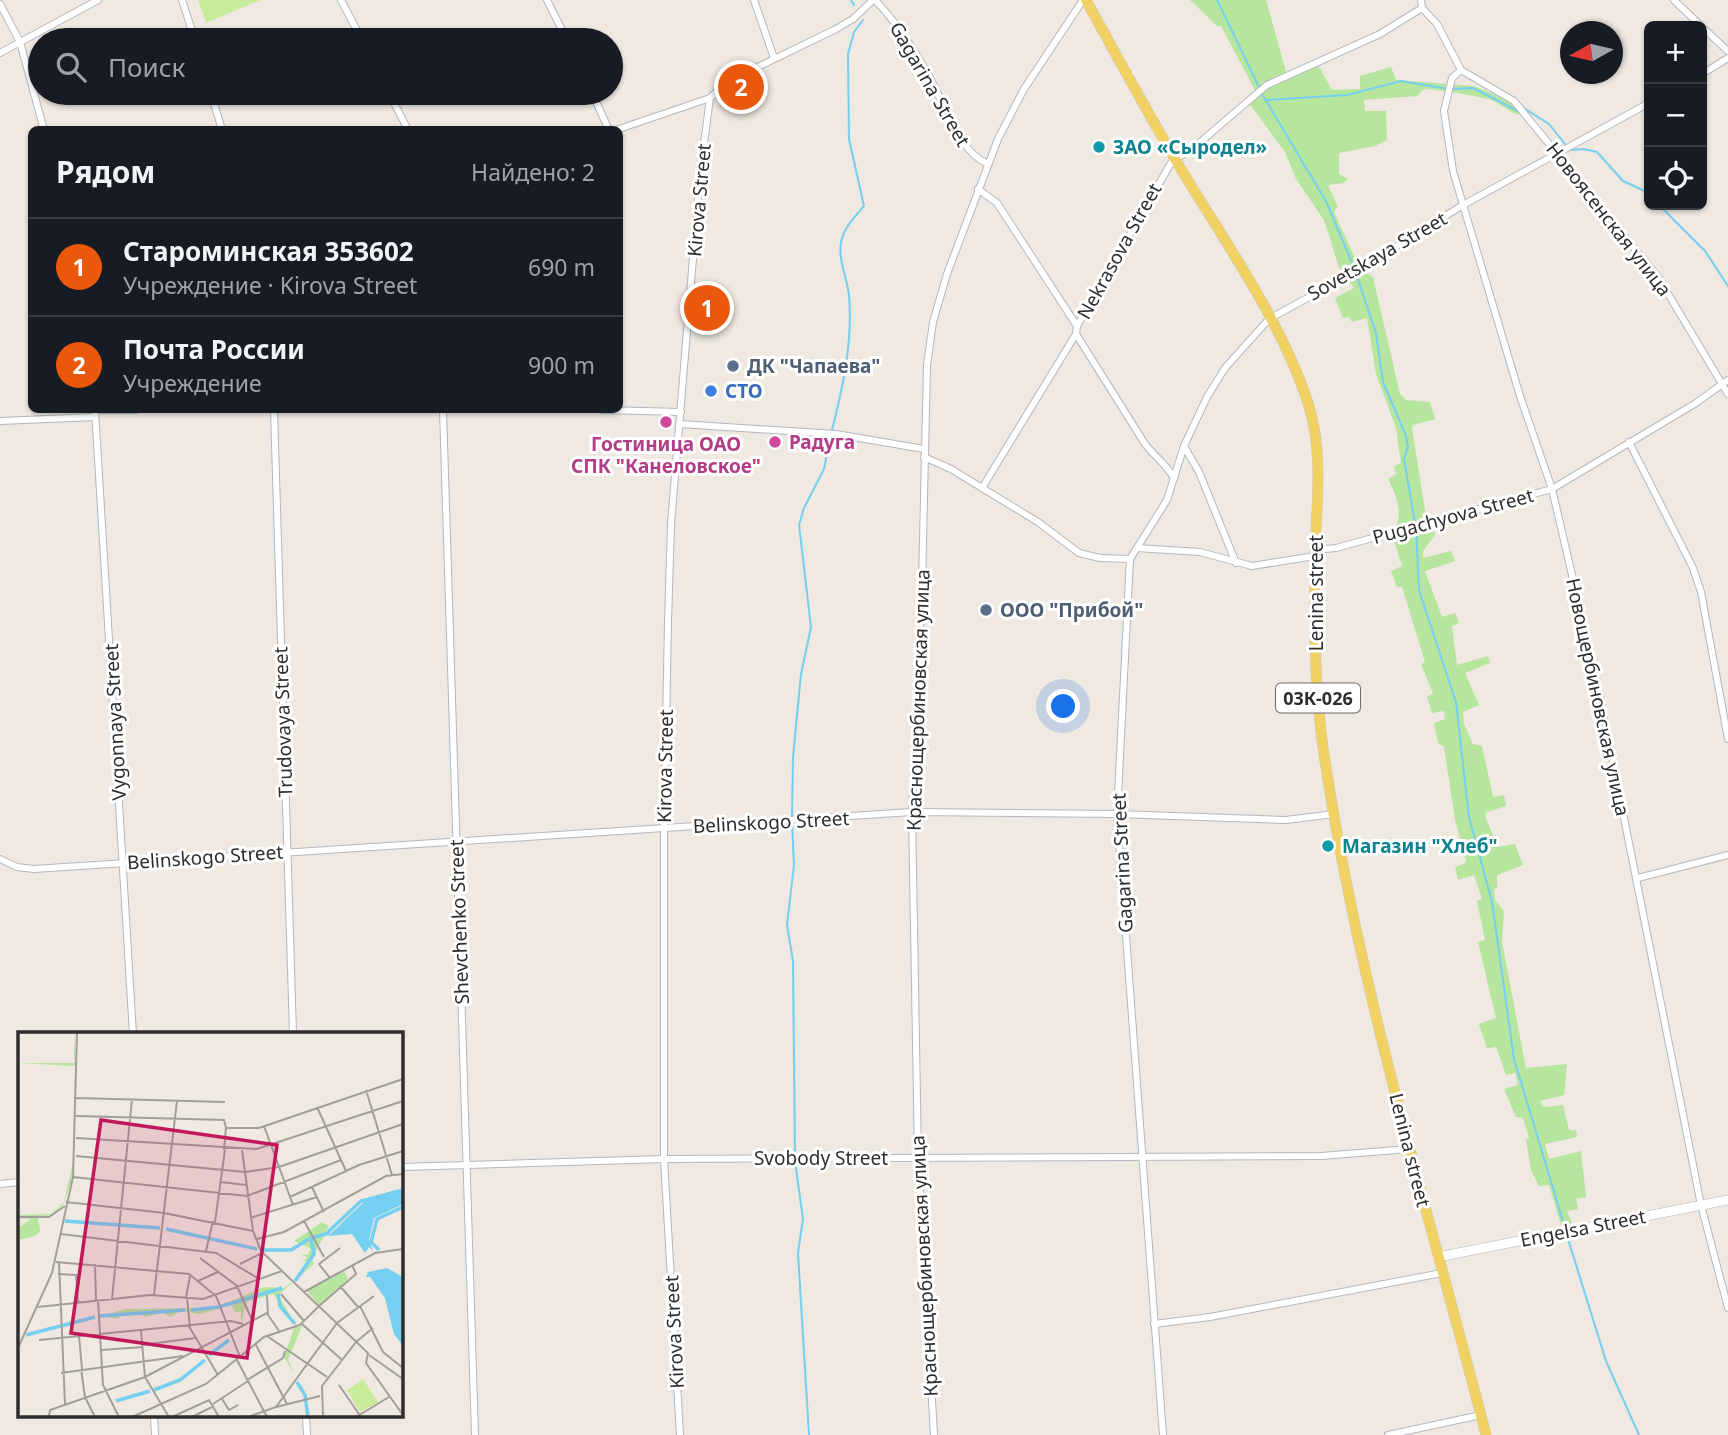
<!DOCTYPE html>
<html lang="ru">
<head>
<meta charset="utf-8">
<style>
  :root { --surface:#171b24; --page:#20242c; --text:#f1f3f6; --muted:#9ea1a6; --line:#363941; --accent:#ea580c }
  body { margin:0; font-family:"Noto Sans",sans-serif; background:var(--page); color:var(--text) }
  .controls { position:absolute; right:21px; top:21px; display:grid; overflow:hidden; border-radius:10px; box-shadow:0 2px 5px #0004 }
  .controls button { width:63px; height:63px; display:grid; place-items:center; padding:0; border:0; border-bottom:2px solid var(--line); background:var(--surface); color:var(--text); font:35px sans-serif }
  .compass { position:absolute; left:1560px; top:21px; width:63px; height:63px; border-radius:50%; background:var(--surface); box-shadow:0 2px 5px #0004; rotate:262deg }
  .you { position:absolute; left:1064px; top:707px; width:24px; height:24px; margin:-18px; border:5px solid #fff; border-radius:50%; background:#1a73e8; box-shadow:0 0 0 10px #1a73e833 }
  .badge { display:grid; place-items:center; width:46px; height:46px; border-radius:50%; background:var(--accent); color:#fff; font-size:23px; font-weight:700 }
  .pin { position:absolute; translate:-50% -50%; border:4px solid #fff; box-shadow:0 2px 7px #0006 }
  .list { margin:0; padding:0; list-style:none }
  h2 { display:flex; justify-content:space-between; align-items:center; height:91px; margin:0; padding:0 28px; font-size:30px }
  h2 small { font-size:23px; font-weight:400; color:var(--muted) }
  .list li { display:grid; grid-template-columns:46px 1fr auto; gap:21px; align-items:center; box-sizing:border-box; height:98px; padding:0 28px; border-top:2px solid var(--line) }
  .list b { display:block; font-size:26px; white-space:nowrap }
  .list p { margin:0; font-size:23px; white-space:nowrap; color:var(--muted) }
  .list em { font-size:23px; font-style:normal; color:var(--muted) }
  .icon { flex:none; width:38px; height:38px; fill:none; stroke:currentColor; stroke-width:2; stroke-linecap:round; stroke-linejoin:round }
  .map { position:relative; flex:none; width:1728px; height:1435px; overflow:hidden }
  .search { position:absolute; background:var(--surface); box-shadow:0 2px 5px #0004; left:28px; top:28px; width:595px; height:77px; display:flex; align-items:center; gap:18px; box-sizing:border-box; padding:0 24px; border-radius:38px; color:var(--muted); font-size:26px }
  .panel { position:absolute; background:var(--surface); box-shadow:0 2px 5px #0004; left:28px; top:126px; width:595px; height:287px; border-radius:10px }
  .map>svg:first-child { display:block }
</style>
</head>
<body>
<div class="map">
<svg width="1728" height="1435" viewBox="0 0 1728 1435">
  <rect width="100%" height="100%" fill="#efe9e1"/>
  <g fill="#b6e59e">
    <path d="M1190,0H1266L1287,75L1317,63L1332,90L1360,89V76L1391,67L1396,80L1474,86L1510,101L1526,115C1511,116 1504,105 1491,100C1474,95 1442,90 1424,89L1417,96L1364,100L1365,111H1386L1387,140L1375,146L1339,153V174L1348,179L1343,183L1328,185L1338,207L1334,212L1360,269L1373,277L1400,394L1406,400L1430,402L1435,419L1413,425L1412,429L1426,516L1431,523L1394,532C1404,512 1397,497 1388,479L1396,474L1394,466L1401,463L1396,428L1376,374L1367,318L1352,322L1349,317L1343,318L1335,298L1354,288L1339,267L1324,220L1296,179L1285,152L1249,103L1256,92L1221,26H1217Z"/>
    <polygon points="1434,530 1435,535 1423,551 1423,558 1451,551 1455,561 1425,571 1442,617 1455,613 1459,623 1452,626 1457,665 1488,656 1490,663 1465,673 1479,705 1463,712 1464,724 1473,744 1482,746 1493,797 1504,795 1506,806 1487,812 1485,816 1498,847 1515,844 1523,865 1497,875 1497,887 1494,890 1495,900 1504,911 1502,942 1526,1068 1567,1064 1564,1095 1540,1101 1543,1107 1563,1105 1569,1130 1576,1130 1577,1137 1545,1144 1549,1159 1581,1151 1586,1197 1576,1199 1578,1209 1567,1211 1572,1223 1561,1225 1549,1185 1539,1186 1531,1170 1526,1140 1529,1138 1523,1118 1516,1117 1504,1089 1518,1085 1515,1073 1506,1075 1496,1047 1487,1048 1479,1024 1496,1018 1478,942 1485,940 1477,901 1482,899 1474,875 1458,880 1455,868 1466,862 1455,820 1444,747 1438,743 1434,723 1445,719 1444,711 1432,713 1427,696 1433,694 1421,664 1425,662 1402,587 1397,587 1391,571 1402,566 1393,537"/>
  </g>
  <polygon fill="#c9ec9a" points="198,0 260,0 206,23"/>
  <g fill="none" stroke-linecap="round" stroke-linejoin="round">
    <g stroke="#75cff0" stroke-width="2">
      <polyline points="851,0 854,5"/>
      <polyline points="1217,0 1260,89"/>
      <polyline points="1453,89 1473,88 1518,111"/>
      <polyline points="1262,94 1327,203 1354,268"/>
      <polyline points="1267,100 1347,95 1401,81 1448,89"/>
      <polyline points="1522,107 1549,124 1565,144"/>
      <polyline points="1570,150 1584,149 1597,152 1623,181 1649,193"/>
      <polyline points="1659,205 1705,251 1728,286"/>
      <polyline points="1356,273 1376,333 1383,382 1406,436 1408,447 1404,459 1415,523"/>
      <path d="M832,430C843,387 853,341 849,295C847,278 838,259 841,242C844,227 855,217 864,206L849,139L848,54L854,32L863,20"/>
      <polyline points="1416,528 1419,590 1456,702 1469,817 1492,902 1514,1059 1565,1228"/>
      <polyline points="792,817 793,757 801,674 811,627 799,525 804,508 824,469 831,435"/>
      <polyline points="792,822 794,865 787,925 793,961 795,1155"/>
      <polyline points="795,1161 803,1219 798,1253 809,1435"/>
      <polyline points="1568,1239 1606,1361 1639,1435"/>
    </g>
    <defs>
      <g id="minor">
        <polyline points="182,0 195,40"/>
        <polyline points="341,0 362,40"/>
        <polyline points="547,0 567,40"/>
        <polyline points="754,0 774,58"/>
        <path d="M875,0C897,23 916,52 931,80C946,107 958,151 988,164"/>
        <polyline points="1421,0 1422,8 1437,24 1461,70 1514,101 1658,277 1728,394"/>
        <polyline points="1674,0 1701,26"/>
        <polyline points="0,4 20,42 44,130"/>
        <polyline points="1702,27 1728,51"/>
        <polyline points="0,53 98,0"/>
        <polyline points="1461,70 1452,78 1444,111 1453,171 1520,396 1552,489 1597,682 1701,1205 1728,1308"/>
        <polyline points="1702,74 1728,58"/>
        <polyline points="211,93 222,130"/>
        <polyline points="389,93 408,130"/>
        <polyline points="592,93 609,130"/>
        <polyline points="616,130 710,98 727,82 836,29 853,19 873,0"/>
        <polyline points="978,189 997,203 1077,326"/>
        <path d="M1076,334L1145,444C1155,457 1166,464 1174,478"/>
        <polyline points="95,410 133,1034"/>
        <polyline points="95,410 136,410"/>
        <polyline points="274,410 293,1034"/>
        <polyline points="443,410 475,1435"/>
        <polyline points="603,410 681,412"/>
        <polyline points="0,421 95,417"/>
        <polyline points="680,424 836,434 924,449"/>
        <polyline points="1629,442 1693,568 1701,592 1728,739"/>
        <polyline points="1184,446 1199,472 1236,563"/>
        <polyline points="924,457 951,469 1038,522 1079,553 1100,558 1130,559"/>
        <polyline points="982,488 1076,334 1077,326 1171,163 1198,144 1267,85 1380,34 1422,8"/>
        <polyline points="1137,548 1200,552 1252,566 1315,556"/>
        <polyline points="1315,550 1336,548 1552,489 1696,403 1728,380"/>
        <polyline points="0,859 17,867 34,869 912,812 1117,814 1286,820 1334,814"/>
        <polyline points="1638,878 1728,855"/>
        <polyline points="401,1167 664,1159 1321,1156 1409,1149"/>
        <polyline points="0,1184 19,1182"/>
        <polyline points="1154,1324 1210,1317 1442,1273"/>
        <polyline points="154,1416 155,1435"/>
        <polyline points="306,1416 307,1435"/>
        <polyline points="680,1435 664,1159 664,827 668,622 671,524 700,174 710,98"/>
        <polyline points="934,1435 918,1157 912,812 922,585 927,365 933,322 947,274 998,139 1024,89 1083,0"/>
        <polyline points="1163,1435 1117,814 1130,559 1167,500 1184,446 1207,397 1225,368 1269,319 1360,269 1463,205 1649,103"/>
        <polyline points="1388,1435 1481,1415"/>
      </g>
      <polyline id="secondary" points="1438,1257 1728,1200"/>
      <path id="primary" d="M1086,0C1119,60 1151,120 1187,179C1231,251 1283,325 1309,406C1323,453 1317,502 1315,550C1314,613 1314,677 1322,740C1355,976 1427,1205 1486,1435"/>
    </defs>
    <use href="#minor" stroke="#b4b7c1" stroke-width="8"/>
    <use href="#secondary" stroke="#b4b7c1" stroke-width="10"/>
    <use href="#primary" stroke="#c9c9c9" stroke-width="11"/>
    <use href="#minor" stroke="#fff" stroke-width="6"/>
    <use href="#secondary" stroke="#fff" stroke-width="9"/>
    <use href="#primary" stroke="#f2d163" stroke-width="10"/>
  </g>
  <g fill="#0f9aa8" stroke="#fff" stroke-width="2.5">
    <circle cx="1099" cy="147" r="7"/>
    <circle cx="1328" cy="846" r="7"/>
  </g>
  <g fill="#5c6f8a" stroke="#fff" stroke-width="2.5">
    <circle cx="733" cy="366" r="7"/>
    <circle cx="986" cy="610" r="7"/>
  </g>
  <circle fill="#3f7fe0" stroke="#fff" stroke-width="2.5" cx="711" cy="391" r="7"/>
  <g fill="#d1479c" stroke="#fff" stroke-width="2.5">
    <circle cx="666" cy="422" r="7"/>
    <circle cx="775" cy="442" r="7"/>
  </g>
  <g text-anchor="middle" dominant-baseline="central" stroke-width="6" stroke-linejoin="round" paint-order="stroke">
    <rect fill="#fff" stroke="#6d6d6d" stroke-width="2" x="1276" y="683.5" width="84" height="29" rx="5"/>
    <g font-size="18" font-weight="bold" fill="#2e2e2e">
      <text x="1318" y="698">03К-026</text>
    </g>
    <g font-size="19" fill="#2e2e2e" stroke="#fff">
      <text transform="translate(930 84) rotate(60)">Gagarina Street</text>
      <text transform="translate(699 200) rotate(-85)">Kirova Street</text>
      <text transform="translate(1609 219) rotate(52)">Новоясенская улица</text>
      <text transform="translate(1119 251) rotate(-61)">Nekrasova Street</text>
      <text transform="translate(1377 256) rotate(-30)">Sovetskaya Street</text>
      <text transform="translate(1453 516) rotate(-15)">Pugachyova Street</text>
      <text transform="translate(1316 593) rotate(-90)">Lenina street</text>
      <text transform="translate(1598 697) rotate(78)">Новощербиновская улица</text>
      <text transform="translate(918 700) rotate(-88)">Краснощербиновская улица</text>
      <text transform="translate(115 722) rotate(-93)">Vygonnaya Street</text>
      <text transform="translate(283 722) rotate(-92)">Trudovaya Street</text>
      <text transform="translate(665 766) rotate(-89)">Kirova Street</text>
      <text transform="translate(771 822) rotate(-3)">Belinskogo Street</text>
      <text transform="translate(205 857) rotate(-4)">Belinskogo Street</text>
      <text transform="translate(1122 863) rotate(-93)">Gagarina Street</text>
      <text transform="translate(459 922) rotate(-92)">Shevchenko Street</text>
      <text transform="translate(1410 1150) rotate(76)">Lenina street</text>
      <text x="821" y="1158">Svobody Street</text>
      <text transform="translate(1583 1228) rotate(-11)">Engelsa Street</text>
      <text transform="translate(924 1266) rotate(-93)">Краснощербиновская улица</text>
      <text transform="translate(674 1332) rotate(-93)">Kirova Street</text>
    </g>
    <g font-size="19" font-weight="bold" fill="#0d838f" stroke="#fff" text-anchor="start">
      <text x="1113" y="147">ЗАО «Сыродел»</text>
      <text x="1342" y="846">Магазин "Хлеб"</text>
    </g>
    <g font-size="19" font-weight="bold" fill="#4e5e75" stroke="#fff" text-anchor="start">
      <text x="747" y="366">ДК "Чапаева"</text>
      <text x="1000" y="610">ООО "Прибой"</text>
    </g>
    <g font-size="19" font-weight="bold" fill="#366cbe" stroke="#fff" text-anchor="start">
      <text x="725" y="391">СТО</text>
    </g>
    <g font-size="19" font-weight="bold" fill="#b23c85" stroke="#fff" text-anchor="start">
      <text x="789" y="442">Радуга</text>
      <text x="666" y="444" text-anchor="middle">Гостиница ОАО<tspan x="666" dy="22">СПК "Канеловское"</tspan></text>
    </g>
  </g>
  <g transform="translate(18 1032)">
    <rect width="385" height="385" fill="#efe9e1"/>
    <path d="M56,0L58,34L55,143L48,166L45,173L33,183L20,185L22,199L17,204L0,208V196L13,187L0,186V183L33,182L46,170L55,130L57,34L0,31H56ZM304,190L311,194L294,227L296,232L260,263L279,295L284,294L270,328L277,343L266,325L277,293L255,262L228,270L223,293V279L218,281L213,273L183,282L162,279L152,285L145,281L127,285L124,281L102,282L101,287L82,284L108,277L196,276L247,255L266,256L280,246L288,229L284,230L289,225L282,222L289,223L293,217L276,209ZM326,239L330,247L301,273L289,259Z" fill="#b6e59e"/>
    <path d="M345,347L360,370L342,380L329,358Z" fill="#c9ec9a"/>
    <path d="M385,160V172L356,186L351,208L355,219L351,215L347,221L334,202L310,204L348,168ZM369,236L385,245V314L376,302L367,266L352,245H348L350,240Z" fill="#75cff0"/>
    <path fill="none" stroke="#75cff0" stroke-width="3.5" d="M47,189L142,196M148,197L239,217M310,200L343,169L385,158M245,218H273L291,207M361,218L353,210L359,187L385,175M277,249L296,222L293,206L311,201M260,262L262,274L277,292M173,278L201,275L264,256M82,284L167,278M8,303L77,285M191,323L211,308M279,350L287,363L290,385M136,358L162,348L187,328M98,369L132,359"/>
    <path fill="none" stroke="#a29e99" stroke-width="2" d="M348,58L374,143M58,66L207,70M299,75L328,139M58,84L206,88L208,96H241L385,47M246,94L275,173M58,106L239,117L385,69M206,118L208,96M224,118L235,199L243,219L264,239M58,124L227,140L261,135L385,92M55,145L229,164L323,128M203,150L228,153M294,155L306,180M272,165L341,133L385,119M48,170L146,181L235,199M0,185H31L47,174M232,186L299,165M286,189L306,225M197,190L207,118M43,202L198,221L241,247M239,207L266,200L368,144L385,142M188,219L195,189M182,226L219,254L234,288M38,230L171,242L198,264L222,325M41,230L47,372M77,232L78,268M222,232L244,221M40,242L58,243L60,271M312,246L301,232L322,216M180,249L200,240M322,254L340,275M286,260L357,221L385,217M263,262L286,289M136,263L159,69M249,263L250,283L261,299M168,265L172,244M169,265L172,296L200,343M94,267L114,67M80,268L85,353L101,385M301,274L338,242L334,233M342,274L365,320L385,336M20,275L132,263L185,267L264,239L350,321L348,331L385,383M284,292L324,328M123,299L127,345L151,385M61,304L64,337M249,304L309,345M21,308L213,289L225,292M338,310L355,296M124,313L177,306M238,313L269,372M0,316L34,241L55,145L59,0M83,318L125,315M351,323L385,347M219,328L249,385M63,337L67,365M43,341L165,324M229,348L265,326L267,319M321,353L343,385M67,365L77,385M204,367L211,378L220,373M195,372L230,349M258,375L302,364M31,385L32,378L127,345L249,281M114,385L188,352L246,305L282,293L301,274M154,385L191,368L201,385M174,385L196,374M230,385L258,375L319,291L356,264M305,385L304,354L338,310M338,385L371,365"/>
    <path fill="#c2185b" fill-opacity="0.15" stroke="#c2185b" stroke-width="3.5" d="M83,88L259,113L229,326L53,301Z"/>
    <rect width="385" height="385" fill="none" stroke="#2e2e2e" stroke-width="3.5"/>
  </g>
</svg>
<div class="controls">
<button>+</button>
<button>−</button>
<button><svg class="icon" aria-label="locate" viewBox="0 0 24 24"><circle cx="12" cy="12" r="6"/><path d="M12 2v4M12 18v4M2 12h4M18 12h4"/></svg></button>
</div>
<svg class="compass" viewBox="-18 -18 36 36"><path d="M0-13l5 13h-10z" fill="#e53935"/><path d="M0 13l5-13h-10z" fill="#9ea1a6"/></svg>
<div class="you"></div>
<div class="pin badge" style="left:707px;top:308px">1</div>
<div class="pin badge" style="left:741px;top:87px">2</div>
<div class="search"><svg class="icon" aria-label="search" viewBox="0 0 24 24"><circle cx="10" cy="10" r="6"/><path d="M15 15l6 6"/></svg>Поиск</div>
<section class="panel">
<h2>Рядом<small>Найдено: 2</small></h2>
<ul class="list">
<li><span class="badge">1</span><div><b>Староминская 353602</b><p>Учреждение · Kirova Street</p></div><em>690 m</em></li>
<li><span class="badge">2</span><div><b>Почта России</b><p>Учреждение</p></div><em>900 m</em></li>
</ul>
</section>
</div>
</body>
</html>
